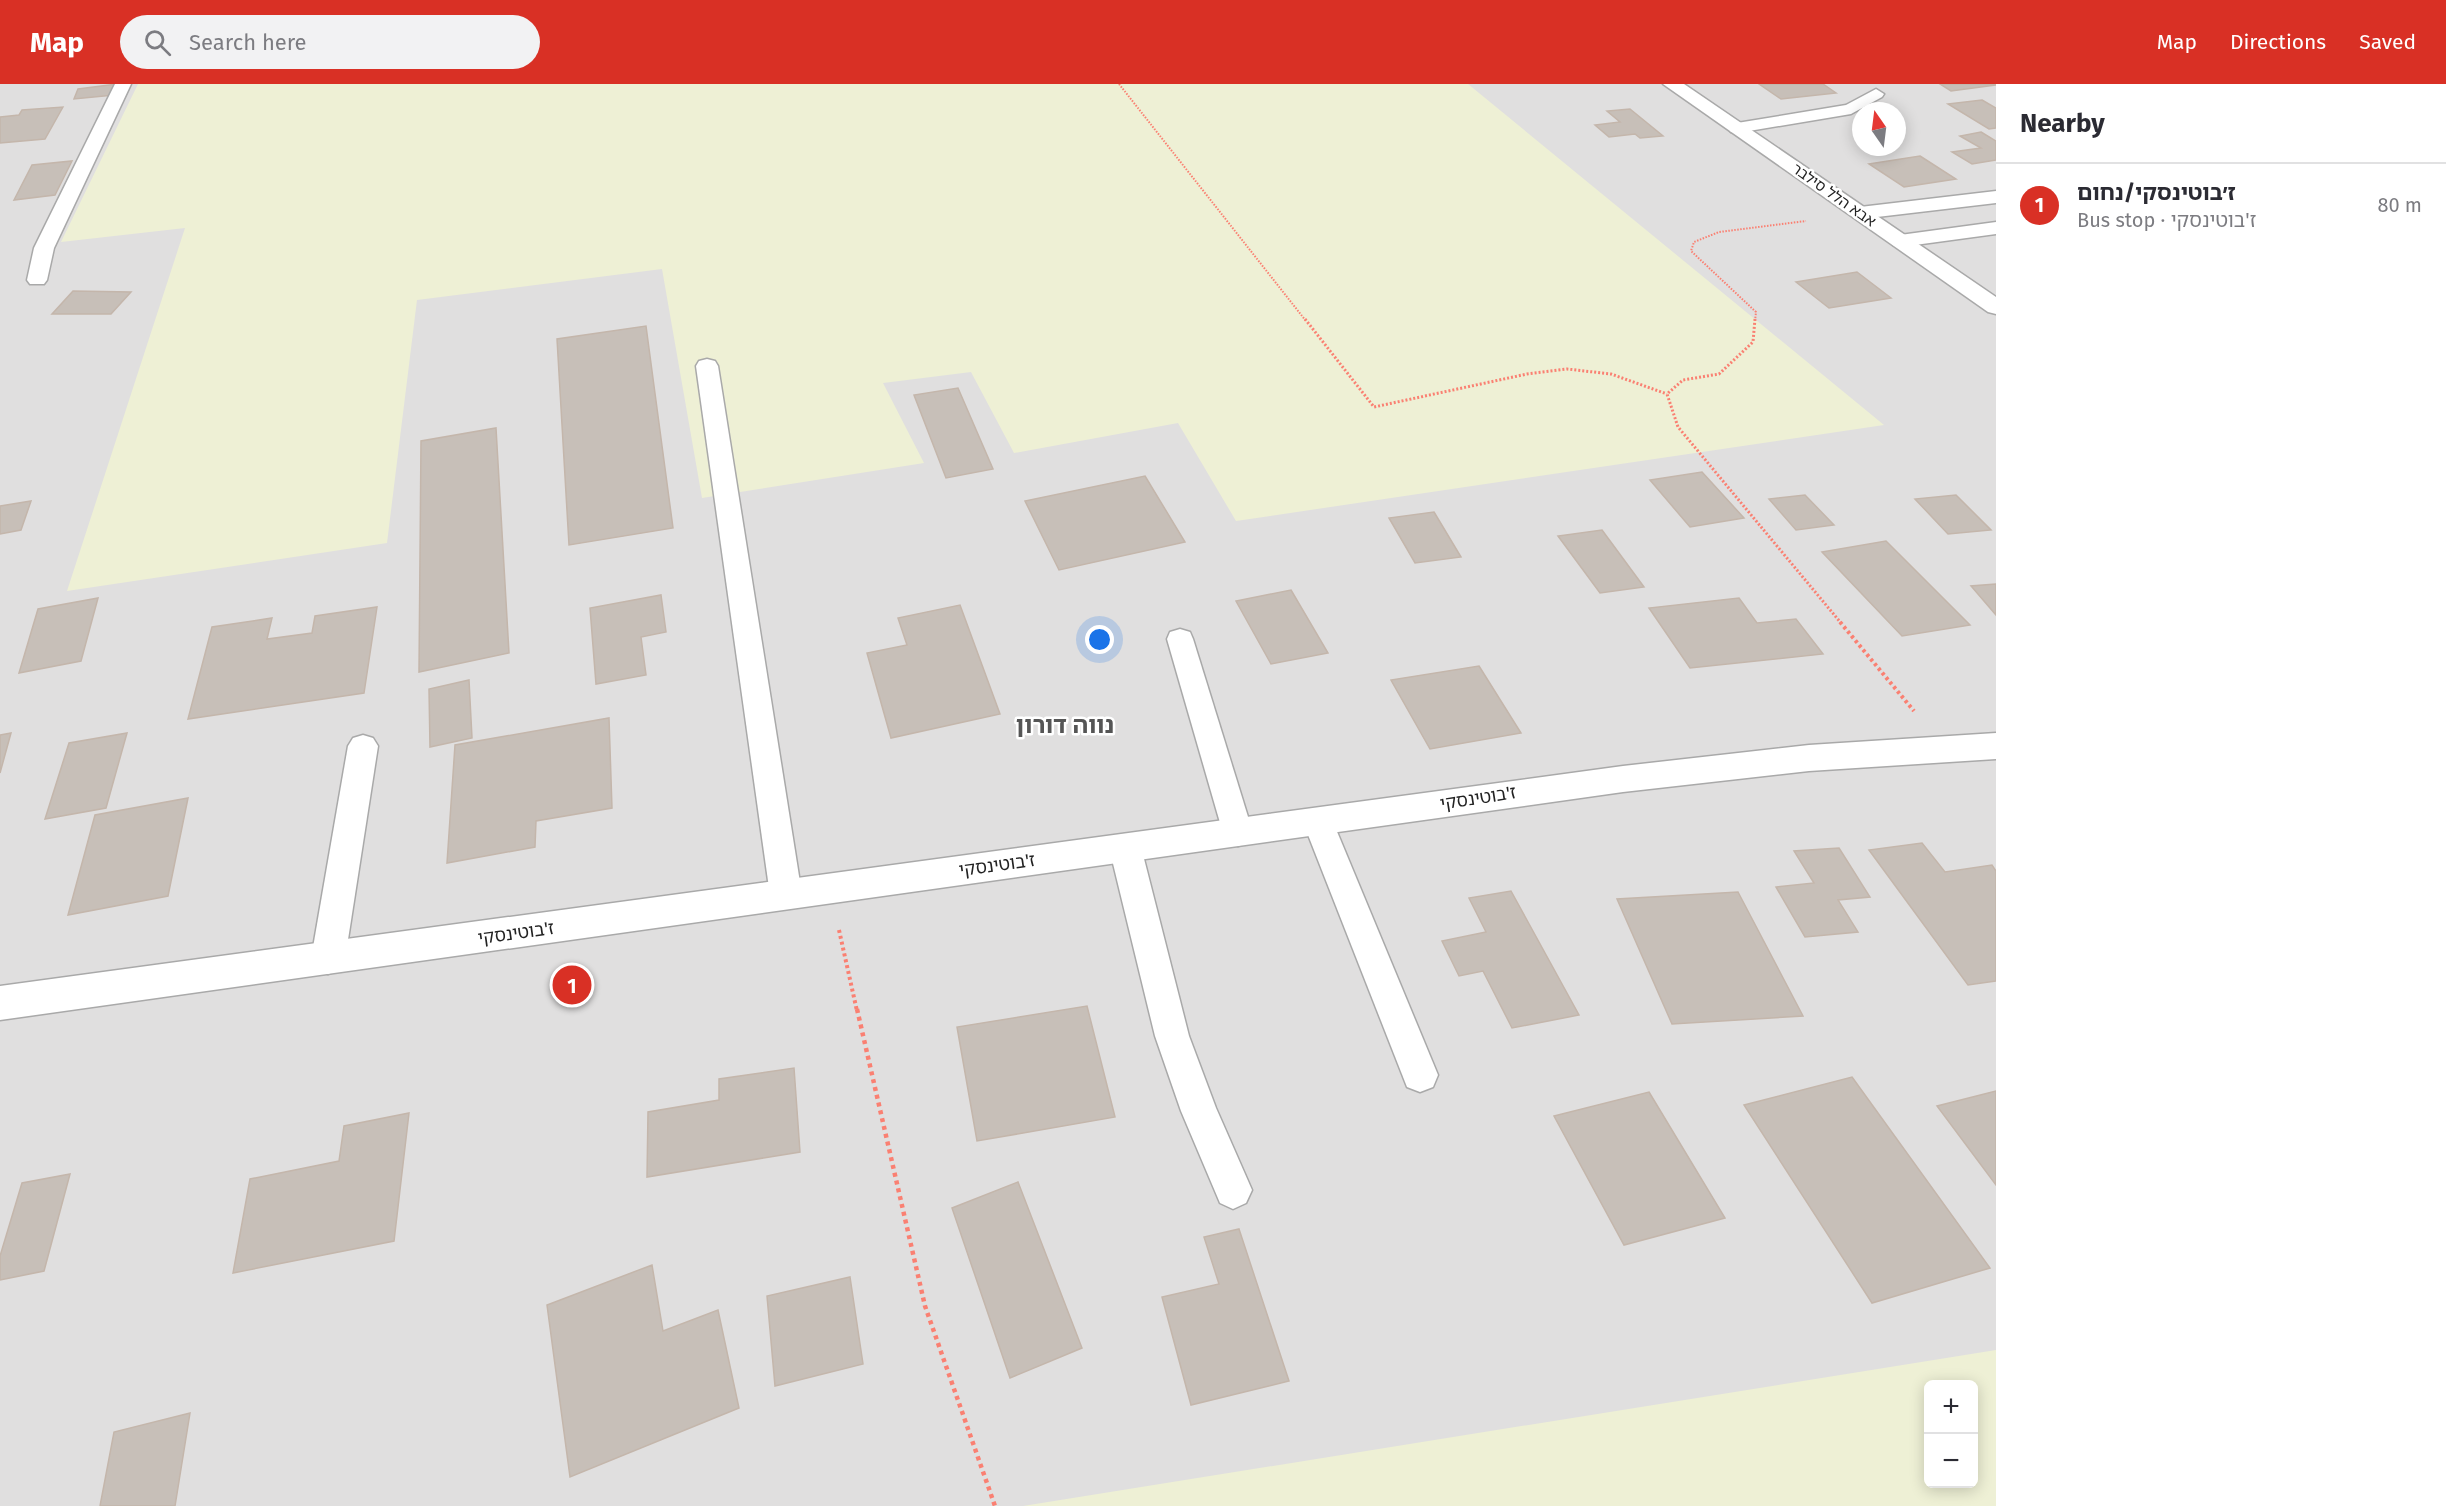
<!DOCTYPE html>
<html lang="en">
<head>
<meta charset="utf-8">
<style>
  :root { --surface:#fff; --page:#f2f2f3; --text:#2b2b33; --muted:#7c7c81; --line:#e1e1e2; --accent:#d93025 }
  body { margin:0; font-family:"Fira Sans","Noto Sans Hebrew",sans-serif; background:var(--page); color:var(--text) }
  .controls { position:absolute; right:18px; bottom:18px; display:grid; overflow:hidden; border-radius:9px; box-shadow:0 3px 15px #0003 }
  .controls button { width:54px; height:54px; display:grid; place-items:center; padding:0; border:0; border-bottom:2px solid var(--line); background:var(--surface); color:var(--text); font:30px sans-serif }
  .compass { position:absolute; left:1852px; top:18px; width:54px; height:54px; border-radius:50%; background:var(--surface); box-shadow:0 3px 15px #0003; rotate:346deg }
  .you { position:absolute; left:1100px; top:556px; width:21px; height:21px; margin:-15px; border:4px solid #fff; border-radius:50%; background:#1a73e8; box-shadow:0 0 0 9px #1a73e833 }
  .badge { display:grid; place-items:center; width:39px; height:39px; border-radius:50%; background:var(--accent); color:#fff; font-size:20px; font-weight:700 }
  .pin { position:absolute; translate:-50% -50%; border:3px solid #fff; box-shadow:0 2px 6px #0006 }
  .list { margin:0; padding:0; list-style:none }
  h2 { display:flex; justify-content:space-between; align-items:center; height:78px; margin:0; padding:0 24px; font-size:26px }
  h2 small { font-size:20px; font-weight:400; color:var(--muted) }
  .list li { display:grid; grid-template-columns:39px 1fr auto; gap:18px; align-items:center; box-sizing:border-box; height:84px; padding:0 24px; border-top:2px solid var(--line) }
  .list b { display:block; font-size:22px; white-space:nowrap }
  .list p { margin:0; font-size:20px; white-space:nowrap; color:var(--muted) }
  .list em { font-size:20px; font-style:normal; color:var(--muted) }
  .icon { flex:none; width:33px; height:33px; fill:none; stroke:currentColor; stroke-width:2; stroke-linecap:round; stroke-linejoin:round }
  .map { position:relative; flex:none; width:1996px; height:1422px; overflow:hidden }
  header { display:flex; align-items:center; gap:36px; box-sizing:border-box; height:84px; padding:0 30px; background:var(--accent); color:#fff }
  header strong { font-size:28px }
  nav { display:flex; gap:33px; margin-inline-start:auto; font-size:21px }
  .search { width:420px; height:54px; background:var(--page); display:flex; align-items:center; gap:15px; box-sizing:border-box; padding:0 21px; border-radius:33px; color:var(--muted); font-size:22px }
  main { display:flex }
  aside { flex:1; background:var(--surface) }
  .map>svg:first-child { display:block }
</style>
</head>
<body>
<header>
<strong>Map</strong>
<div class="search"><svg class="icon" aria-label="search" viewBox="0 0 24 24"><circle cx="10" cy="10" r="6"/><path d="M15 15l6 6"/></svg>Search here</div>
<nav><a>Map</a><a>Directions</a><a>Saved</a></nav>
</header>
<main>
<div class="map">
<svg width="1996" height="1422" viewBox="0 0 1996 1422">
  <rect width="100%" height="100%" fill="#f2efe9"/>
  <path fill="#e0dfdf" fill-rule="evenodd" d="M0,0H1996V1277L1176,1422H0ZM1861,27H1897V63H1861Z"/>
  <g fill="#eef0d5" fill-rule="evenodd">
    <polygon points="138,0 1468,0 1884,341 1236,437 1178,339 1014,369 971,288 883,299 924,379 702,414 662,185 417,216 387,459 67,507 185,144 61,158"/>
    <path d="M1996,1266V1422H1023ZM1928,1300H1974V1400H1928Z"/>
  </g>
  <g fill="#c7bfb8" stroke="#c4b6ab" stroke-width="1.5">
    <polygon points="117,0 114,11 74,15 78,5"/>
    <polygon points="1759,0 1823,0 1836,9 1781,15"/>
    <polygon points="1940,0 1996,0 1996,1 1951,7"/>
    <polygon points="1982,16 1996,24 1996,44 1989,45 1948,20"/>
    <polygon points="63,23 45,55 0,59 0,33 19,31 22,26"/>
    <polygon points="1630,25 1663,52 1640,54 1635,50 1609,53 1595,41 1620,38 1607,27"/>
    <polygon points="1981,48 1996,57 1996,76 1972,80 1952,68 1981,64 1960,52"/>
    <polygon points="1920,72 1956,95 1904,103 1869,80"/>
    <polygon points="72,77 55,111 14,116 32,81"/>
    <polygon points="1857,188 1891,214 1829,224 1796,198"/>
    <polygon points="73,207 131,208 111,230 52,230"/>
    <polygon points="646,242 673,444 569,461 557,255"/>
    <polygon points="958,304 993,385 946,394 914,311"/>
    <polygon points="496,344 509,569 419,588 421,357"/>
    <polygon points="1702,388 1744,434 1690,443 1650,396"/>
    <polygon points="1145,392 1185,458 1059,486 1025,417"/>
    <polygon points="1805,411 1834,441 1796,446 1769,415"/>
    <polygon points="1956,411 1991,446 1948,450 1915,415"/>
    <polygon points="31,417 21,446 0,450 0,422"/>
    <polygon points="1434,428 1461,473 1415,479 1389,434"/>
    <polygon points="1602,446 1644,503 1600,509 1558,452"/>
    <polygon points="1886,457 1970,541 1902,552 1822,468"/>
    <polygon points="1996,500 1996,531 1971,502"/>
    <polygon points="1291,506 1328,569 1271,580 1236,517"/>
    <polygon points="661,511 666,548 641,553 646,591 596,600 590,524"/>
    <polygon points="98,514 81,577 19,589 38,525"/>
    <polygon points="1739,514 1757,539 1796,535 1823,570 1690,584 1649,524"/>
    <polygon points="960,521 1000,630 891,654 867,569 907,561 898,534"/>
    <polygon points="377,523 364,609 188,635 212,543 272,534 267,555 312,549 315,532"/>
    <polygon points="1479,582 1521,649 1430,665 1391,596"/>
    <polygon points="469,596 472,654 430,663 429,605"/>
    <polygon points="609,634 612,724 536,737 535,763 447,779 455,661"/>
    <polygon points="11,649 0,689 0,651"/>
    <polygon points="127,649 106,724 45,735 69,659"/>
    <polygon points="188,714 168,812 68,831 95,731"/>
    <polygon points="1922,759 1945,788 1992,781 1996,787 1996,897 1968,901 1869,766"/>
    <polygon points="1839,764 1870,813 1838,816 1858,848 1805,853 1776,803 1814,799 1794,767"/>
    <polygon points="1511,807 1579,931 1512,944 1483,887 1459,892 1442,857 1486,848 1469,814"/>
    <polygon points="1738,808 1803,932 1672,940 1617,815"/>
    <polygon points="1087,922 1115,1033 977,1057 957,943"/>
    <polygon points="794,984 800,1068 647,1093 648,1028 719,1016 719,995"/>
    <polygon points="1852,993 1990,1184 1872,1219 1744,1021"/>
    <polygon points="1996,1007 1996,1101 1937,1022"/>
    <polygon points="1649,1008 1725,1134 1624,1161 1554,1032"/>
    <polygon points="409,1029 394,1157 233,1189 250,1095 339,1077 344,1042"/>
    <polygon points="70,1090 44,1187 0,1196 0,1172 22,1099"/>
    <polygon points="1018,1098 1082,1264 1010,1294 952,1124"/>
    <polygon points="1239,1145 1289,1297 1191,1321 1162,1213 1219,1200 1204,1153"/>
    <polygon points="652,1181 663,1247 718,1226 739,1324 570,1393 547,1221"/>
    <polygon points="850,1193 863,1280 775,1302 767,1212"/>
    <polygon points="190,1329 175,1422 100,1422 114,1348"/>
  </g>
  <g fill="none" stroke-linecap="round" stroke-linejoin="round">
    <defs>
      <g id="service">
        <polygon points="115,0 131,0 54,164 47,196 44,200 30,200 27,196 34,164"/>
        <polygon points="1876,5 1884,10 1882,13 1851,30 1737,49 1731,48 1728,44 1731,40 1737,39 1846,21"/>
        <polygon points="1996,107 1996,119 1860,135 1853,133 1851,129 1853,125 1860,123"/>
        <polygon points="1996,138 1996,150 1900,163 1893,161 1890,157 1893,153 1900,151"/>
        <polygon points="707,275 715,277 718,282 802,811 797,821 786,825 775,821 770,811 696,282 699,277"/>
        <polygon points="1180,545 1190,548 1193,555 1253,749 1249,758 1238,762 1227,758 1223,749 1167,555 1170,548"/>
        <polygon points="363,651 373,654 378,662 345,875 340,885 328,890 316,885 311,875 348,662 353,654"/>
        <polygon points="1318,725 1329,729 1333,738 1438,991 1433,1003 1420,1008 1407,1003 1303,738 1307,729"/>
        <polygon points="1125,750 1136,754 1141,763 1189,952 1216,1024 1252,1106 1246,1119 1233,1125 1220,1119 1181,1027 1155,952 1109,763 1114,754"/>
      </g>
      <polygon id="minor" points="1663,0 1684,0 1996,213 1996,230 1988,228"/>
      <polygon id="tertiary" points="1996,649 1996,675 1809,687 1623,708 0,936 0,902 1623,682 1809,661"/>
    </defs>
    <use href="#service" stroke="#a9a9a9" stroke-width="3"/>
    <use href="#minor" stroke="#a9a9a9" stroke-width="3"/>
    <use href="#tertiary" stroke="#a9a9a9" stroke-width="3"/>
    <g stroke="#fa8072" stroke-width="2" stroke-dasharray="1.5 1.5" stroke-linecap="butt">
      <polyline points="1119,0 1306,237"/>
      <polyline points="1755,237 1756,228 1691,167 1694,158 1719,148 1806,137"/>
    </g>
    <g stroke="#fa8072" stroke-width="3" stroke-dasharray="2 2" stroke-linecap="butt">
      <polyline points="1305,235 1374,323 1527,290 1567,285 1611,290 1667,310"/>
      <polyline points="1755,235 1753,258 1719,290 1683,296 1667,310 1678,343 1841,539"/>
    </g>
    <g stroke="#fa8072" stroke-width="4" stroke-dasharray="3 3" stroke-linecap="butt">
      <polyline points="1840,538 1914,627"/>
      <polyline points="839,846 857,927"/>
    </g>
    <polyline stroke="#fa8072" stroke-width="4.5" stroke-dasharray="4 4" stroke-linecap="butt" points="857,925 925,1222 995,1422"/>
    <use href="#service" fill="#fff" fill-rule="evenodd"/>
    <use href="#minor" fill="#fff" fill-rule="evenodd"/>
    <use href="#tertiary" fill="#fff" fill-rule="evenodd"/>
  </g>
  <g text-anchor="middle" dominant-baseline="central" stroke-width="5" stroke-linejoin="round" paint-order="stroke">
    <g font-size="15" fill="#222" stroke="#fff">
      <text transform="translate(1834 111) rotate(35)">אבא הלל סילבר</text>
    </g>
    <g font-size="18" fill="#222" stroke="#fff">
      <text transform="translate(1478 714) rotate(-9)">ז'בוטינסקי</text>
      <text transform="translate(997 781) rotate(-8)">ז'בוטינסקי</text>
      <text transform="translate(516 849) rotate(-8)">ז'בוטינסקי</text>
    </g>
    <g font-size="24" font-weight="bold" fill="#555" stroke="#fff">
      <text x="1065" y="641">נווה דורון</text>
    </g>
  </g>
</svg>
<div class="controls">
<button>+</button>
<button>−</button>
</div>
<svg class="compass" viewBox="-18 -18 36 36"><path d="M0-13l5 13h-10z" fill="#e53935"/><path d="M0 13l5-13h-10z" fill="#7c7c81"/></svg>
<div class="you"></div>
<div class="pin badge" style="left:572px;top:901px">1</div>
</div>
<aside>
<h2>Nearby<small></small></h2>
<ul class="list">
<li><span class="badge">1</span><div><b>ז׳בוטינסקי/נחום</b><p>Bus stop · ז'בוטינסקי</p></div><em>80 m</em></li>
</ul>
</aside>
</main>
</body>
</html>
